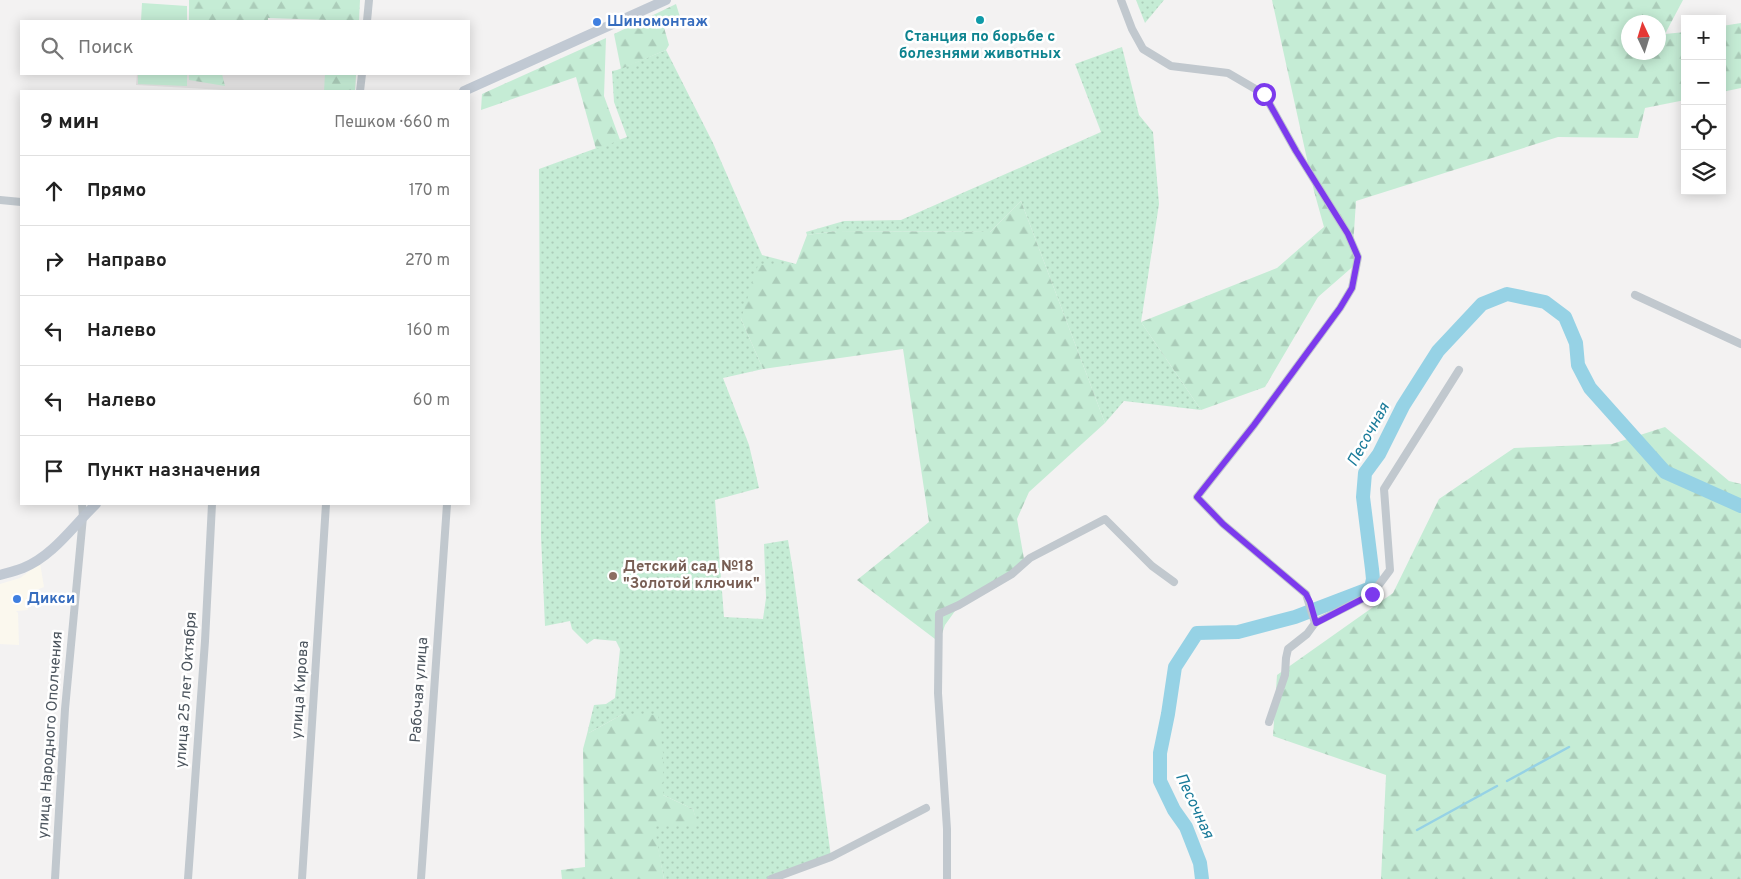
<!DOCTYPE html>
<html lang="ru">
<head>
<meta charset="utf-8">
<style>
  :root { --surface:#fff; --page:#f6f6f6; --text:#222; --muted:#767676; --line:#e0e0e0 }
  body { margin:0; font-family:Overpass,sans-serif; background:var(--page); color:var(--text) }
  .controls { position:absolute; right:15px; top:15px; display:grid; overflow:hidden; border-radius:0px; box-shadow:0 2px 12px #0003 }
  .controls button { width:45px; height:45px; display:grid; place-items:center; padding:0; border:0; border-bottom:1px solid var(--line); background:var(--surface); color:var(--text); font:25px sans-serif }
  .compass { position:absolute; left:1621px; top:15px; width:45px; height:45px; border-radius:50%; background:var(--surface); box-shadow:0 2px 12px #0003; rotate:356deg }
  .stop { position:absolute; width:15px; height:15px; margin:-11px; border:4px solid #7c3aed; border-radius:50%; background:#fff }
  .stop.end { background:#7c3aed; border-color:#fff; box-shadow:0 1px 5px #0008 }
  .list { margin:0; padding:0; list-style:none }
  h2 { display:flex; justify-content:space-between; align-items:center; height:65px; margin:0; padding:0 20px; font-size:21px }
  h2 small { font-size:16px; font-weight:400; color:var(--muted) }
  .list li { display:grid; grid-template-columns:32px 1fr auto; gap:15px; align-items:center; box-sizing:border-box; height:70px; padding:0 20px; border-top:1px solid var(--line) }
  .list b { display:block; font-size:19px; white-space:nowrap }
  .list em { font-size:16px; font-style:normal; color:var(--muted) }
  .icon { flex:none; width:28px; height:28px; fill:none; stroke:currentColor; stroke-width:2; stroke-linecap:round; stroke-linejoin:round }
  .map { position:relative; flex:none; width:1741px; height:879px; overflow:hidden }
  .search { position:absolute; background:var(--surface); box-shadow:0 2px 12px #0003; left:20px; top:20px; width:450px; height:55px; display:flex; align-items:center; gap:12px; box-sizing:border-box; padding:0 18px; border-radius:0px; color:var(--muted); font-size:19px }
  .panel { position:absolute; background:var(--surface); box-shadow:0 2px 12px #0003; left:20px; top:90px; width:450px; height:415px; border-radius:0px }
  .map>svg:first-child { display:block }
</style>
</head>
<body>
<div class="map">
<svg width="1741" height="879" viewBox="0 0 1741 879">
  <defs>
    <pattern id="grass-dots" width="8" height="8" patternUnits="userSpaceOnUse" patternTransform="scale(1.25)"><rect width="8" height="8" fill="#c5ecd5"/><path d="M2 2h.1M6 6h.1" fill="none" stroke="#abccb9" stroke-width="1.8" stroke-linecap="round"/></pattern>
    <pattern id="forest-firs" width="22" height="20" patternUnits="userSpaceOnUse" patternTransform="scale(1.25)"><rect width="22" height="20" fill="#c5ecd5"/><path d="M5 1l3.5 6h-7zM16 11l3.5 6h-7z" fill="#abccb9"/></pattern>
  </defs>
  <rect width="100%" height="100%" fill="#f3f2f2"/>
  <polygon fill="#fbf8ee" points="40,563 44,587 29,593 30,604 27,604 28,610 16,611 18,613 19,645 0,644 0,584 20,578"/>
  <polygon fill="#e4e3e3" points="137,74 356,74 355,91 241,91 136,85"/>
  <g fill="url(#grass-dots)">
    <polygon points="1136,0 1164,0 1145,23"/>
    <polygon points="1122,47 1139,115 1153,132 1159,204 1141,322 1201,410 1124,401 1105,423 1021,201 990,232 837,231 807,235 806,232 844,221 901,220 1101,132 1075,64"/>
    <polygon points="666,50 713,143 762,255 796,264 741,319 763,369 723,378 749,445 759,488 715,500 724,617 763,619 766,598 764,544 788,540 793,571 831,857 772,879 664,879 653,825 697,825 693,809 663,795 663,753 623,714 587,734 594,705 606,704 615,698 620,649 616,641 594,639 587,644 572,629 570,621 545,626 541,537 539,169 627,137 614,102 612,71 617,70"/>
  </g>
  <g fill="url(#forest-firs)" fill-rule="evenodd">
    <polygon points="189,0 360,0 359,21 268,18 268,21 189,21"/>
    <path d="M1272,0H1683L1665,34L1685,32V100L1645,108L1638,138L1558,137L1356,201L1353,247L1357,263L1318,297L1265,387L1201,410L1141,322L1277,268L1324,227L1314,191ZM1628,22H1658V52H1628Z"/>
    <polygon points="676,4 680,17 663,24 669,45 666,50 621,69 614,34"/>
    <polygon points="1741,23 1741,88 1722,92 1722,26"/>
    <polygon points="606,38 604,96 620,140 596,149 576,77 481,110 482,94"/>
    <polygon points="189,74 222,74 225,86 189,80"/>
    <polygon points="325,74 356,74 355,91 324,91"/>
    <polygon points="1021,201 1105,423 1029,492 1017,519 1024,559 1010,579 955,611 945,625 939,642 857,580 929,522 903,349 763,369 741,319 758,265 796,264 807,235 837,231 990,232"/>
    <polygon points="1665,427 1729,481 1741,484 1741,879 1381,879 1386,775 1273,736 1277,675 1393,593 1439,499 1514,448 1612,444"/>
    <polygon points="623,714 658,715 663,753 663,795 693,809 698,825 654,825 664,879 562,879 561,870 585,867 583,749 587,734"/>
  </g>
  <g fill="#c5ecd5">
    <polygon points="142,3 187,6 187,21 141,21"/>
    <polygon points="138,74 187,74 187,86 138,84"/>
  </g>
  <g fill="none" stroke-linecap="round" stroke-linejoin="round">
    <g stroke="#96d2e5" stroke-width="2.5">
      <polyline points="1507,781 1569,747"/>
      <polyline points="1417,830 1497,786"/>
    </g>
    <polyline stroke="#96d2e5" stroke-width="14" points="1202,879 1200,863 1186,827 1174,810 1160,781 1160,753 1168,714 1175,667 1197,633 1238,632 1295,617 1371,588 1373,579 1372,569 1363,497 1365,473 1379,454 1403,406 1438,351 1482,304 1507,294 1545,302 1565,317 1576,343 1578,365 1590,388 1665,472 1741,506"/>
    <g stroke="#c1c8ce" stroke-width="8">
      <polyline points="1121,0 1132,29 1143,49 1171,66 1228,73 1264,94 1296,151 1348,234 1358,257 1352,288 1340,308 1254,425 1197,497 1223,524 1306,594 1315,623"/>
      <polyline points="367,21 369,0"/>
      <polyline points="360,91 362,74"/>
      <polyline points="0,200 21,202"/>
      <polyline points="1635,295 1741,344"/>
      <polyline points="1269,722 1285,675 1286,658 1288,649 1307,634 1315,623 1372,594 1390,570 1384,489 1459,370"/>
      <polyline points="55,879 65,709 83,517 82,504"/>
      <polyline points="188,879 205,641 212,504"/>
      <polyline points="302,879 326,504"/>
      <polyline points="421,879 447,504"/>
      <polyline points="771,879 831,857 926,808"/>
      <polyline points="947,879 947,829 938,693 939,614 959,605 1012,574 1030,558 1105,519 1152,566 1174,582"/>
    </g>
    <g stroke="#c1c9d3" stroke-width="10">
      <polyline points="464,91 666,0"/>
      <path d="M0,575C7,573 15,571 23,568C53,556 73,526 96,504"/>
    </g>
  </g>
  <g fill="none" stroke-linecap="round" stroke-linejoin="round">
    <polyline stroke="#7c3aed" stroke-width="6" points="1264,94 1296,151 1348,234 1358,257 1352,288 1340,308 1254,425 1197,497 1223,524 1306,594 1310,602 1316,623 1372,594"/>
  </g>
  <circle fill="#0f9aa8" stroke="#fff" stroke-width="2" cx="980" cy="20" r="5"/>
  <g fill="#3f7fe0" stroke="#fff" stroke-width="2">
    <circle cx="597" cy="22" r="5"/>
    <circle cx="17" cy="599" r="5"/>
  </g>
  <circle fill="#8d6e63" stroke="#fff" stroke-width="2" cx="613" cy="576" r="5"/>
  <g text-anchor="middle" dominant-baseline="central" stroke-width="5" stroke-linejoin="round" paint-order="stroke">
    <g font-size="15" font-weight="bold" fill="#366cbe" stroke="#fff" text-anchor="start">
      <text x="607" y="22">Шиномонтаж</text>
      <text x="27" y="599">Дикси</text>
    </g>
    <g font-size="15" font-weight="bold" fill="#0d838f" stroke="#fff">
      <text x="980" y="37">Станция по борьбе с<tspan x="980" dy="17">болезнями животных</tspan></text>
    </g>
    <g font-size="15" font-weight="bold" fill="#785e54" stroke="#fff" text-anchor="start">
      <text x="623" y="567">Детский сад №18<tspan x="623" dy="17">"Золотой ключик"</tspan></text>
    </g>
    <g font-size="15" fill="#4b545d" stroke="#fff">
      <text transform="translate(187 690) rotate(-86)">улица 25 лет Октября</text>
      <text transform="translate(301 690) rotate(-86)">улица Кирова</text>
      <text transform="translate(420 690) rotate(-86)">Рабочая улица</text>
      <text transform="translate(51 735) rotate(-86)">улица Народного Ополчения</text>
    </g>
    <g font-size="16" font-style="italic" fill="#1a7b9a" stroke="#fff">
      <text transform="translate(1369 435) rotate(-61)">Песочная</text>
      <text transform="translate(1194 806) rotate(65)">Песочная</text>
    </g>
  </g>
</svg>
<div class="controls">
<button>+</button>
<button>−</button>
<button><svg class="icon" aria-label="locate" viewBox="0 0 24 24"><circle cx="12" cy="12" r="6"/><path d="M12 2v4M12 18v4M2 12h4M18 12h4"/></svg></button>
<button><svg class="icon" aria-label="layers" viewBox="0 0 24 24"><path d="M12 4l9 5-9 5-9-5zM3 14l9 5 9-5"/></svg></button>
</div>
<svg class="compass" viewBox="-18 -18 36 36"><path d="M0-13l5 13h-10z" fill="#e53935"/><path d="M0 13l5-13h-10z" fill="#767676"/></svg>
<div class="stop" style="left:1264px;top:94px"></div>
<div class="stop end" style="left:1372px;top:594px"></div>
<div class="search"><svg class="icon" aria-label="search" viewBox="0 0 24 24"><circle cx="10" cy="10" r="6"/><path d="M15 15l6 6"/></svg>Поиск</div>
<section class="panel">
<h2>9 мин<small>Пешком · 660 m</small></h2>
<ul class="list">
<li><svg class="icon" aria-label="ahead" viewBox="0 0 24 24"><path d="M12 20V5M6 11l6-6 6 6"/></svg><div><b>Прямо</b></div><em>170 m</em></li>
<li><svg class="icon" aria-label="right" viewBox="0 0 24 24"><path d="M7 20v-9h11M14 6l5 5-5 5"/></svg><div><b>Направо</b></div><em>270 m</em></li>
<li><svg class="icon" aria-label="left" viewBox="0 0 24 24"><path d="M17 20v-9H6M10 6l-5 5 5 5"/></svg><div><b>Налево</b></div><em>160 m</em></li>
<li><svg class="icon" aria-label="left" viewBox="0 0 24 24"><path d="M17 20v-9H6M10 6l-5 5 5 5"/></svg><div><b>Налево</b></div><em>60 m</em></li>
<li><svg class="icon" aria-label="arrive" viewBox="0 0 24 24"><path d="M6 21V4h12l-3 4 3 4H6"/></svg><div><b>Пункт назначения</b></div></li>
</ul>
</section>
</div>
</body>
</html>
